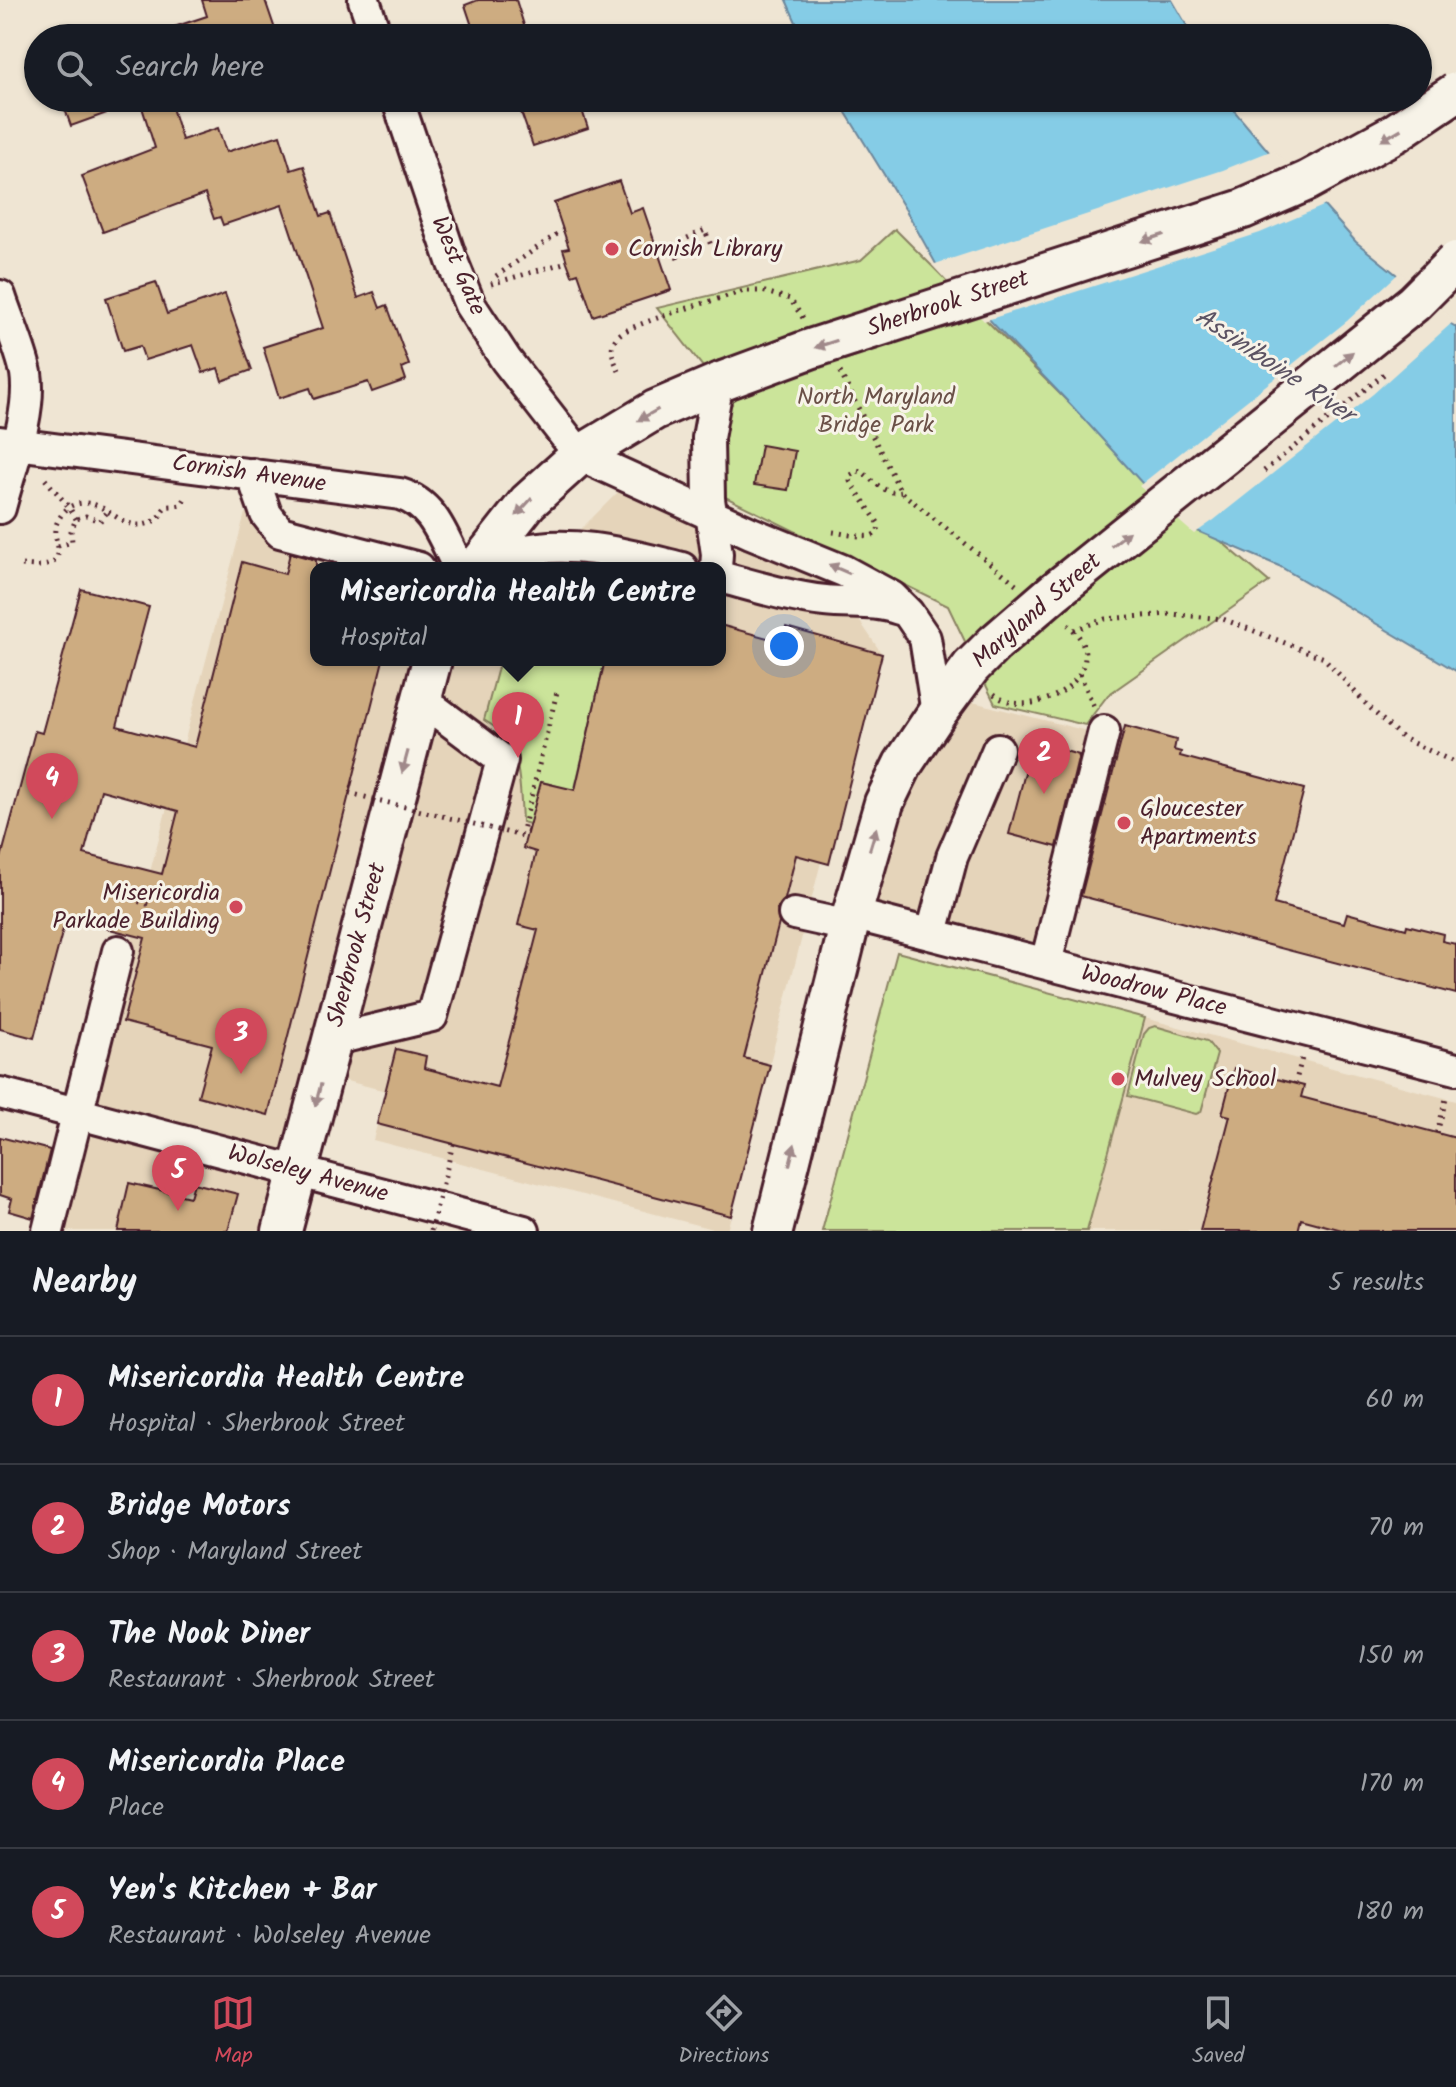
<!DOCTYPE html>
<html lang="en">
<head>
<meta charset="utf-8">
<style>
  :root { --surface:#171b24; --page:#20242c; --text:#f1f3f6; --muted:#9ea1a6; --line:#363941; --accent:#d1495b }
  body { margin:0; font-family:Kalam,sans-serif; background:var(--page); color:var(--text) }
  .you { position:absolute; left:784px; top:646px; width:28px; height:28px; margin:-20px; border:6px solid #fff; border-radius:50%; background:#1a73e8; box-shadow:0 0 0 12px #1a73e833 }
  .badge { display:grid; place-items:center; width:52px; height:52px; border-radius:50%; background:var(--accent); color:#fff; font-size:26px; font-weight:700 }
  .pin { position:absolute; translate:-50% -66px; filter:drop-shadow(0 2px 4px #0008) }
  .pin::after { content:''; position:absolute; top:42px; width:28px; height:24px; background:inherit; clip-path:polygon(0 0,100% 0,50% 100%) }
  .popup { position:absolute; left:310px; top:562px; width:416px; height:104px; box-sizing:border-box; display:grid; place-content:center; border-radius:16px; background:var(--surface); filter:drop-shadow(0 2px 6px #0005); font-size:26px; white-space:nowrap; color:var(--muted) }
  .popup b { font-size:30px; color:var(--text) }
  .popup::after { content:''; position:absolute; left:50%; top:100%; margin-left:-16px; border:16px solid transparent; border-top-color:var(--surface) }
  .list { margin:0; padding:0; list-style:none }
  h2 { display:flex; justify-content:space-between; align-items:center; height:104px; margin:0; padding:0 32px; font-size:34px }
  h2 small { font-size:26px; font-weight:400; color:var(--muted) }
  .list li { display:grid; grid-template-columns:52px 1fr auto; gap:24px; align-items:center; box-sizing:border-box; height:128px; padding:0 32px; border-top:2px solid var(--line) }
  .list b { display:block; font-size:30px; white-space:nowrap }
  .list p { margin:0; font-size:26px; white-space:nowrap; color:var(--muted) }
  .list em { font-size:26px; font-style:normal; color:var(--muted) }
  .icon { flex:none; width:44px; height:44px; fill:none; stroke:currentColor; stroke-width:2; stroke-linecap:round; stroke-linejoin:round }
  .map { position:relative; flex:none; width:1456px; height:1231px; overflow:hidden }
  .search { position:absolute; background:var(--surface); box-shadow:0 2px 6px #0004; left:24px; right:24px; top:24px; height:88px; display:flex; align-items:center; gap:20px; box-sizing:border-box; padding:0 28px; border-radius:44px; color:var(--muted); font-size:30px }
  .sheet { height:744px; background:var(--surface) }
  nav { display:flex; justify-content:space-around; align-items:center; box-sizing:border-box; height:112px; border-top:2px solid var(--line); background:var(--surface); font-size:22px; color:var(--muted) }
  nav a { display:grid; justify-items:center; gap:4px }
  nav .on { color:var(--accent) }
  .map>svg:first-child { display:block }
</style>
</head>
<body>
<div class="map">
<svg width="1456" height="1231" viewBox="0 0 1456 1231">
  <rect width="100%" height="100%" fill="#efe5d3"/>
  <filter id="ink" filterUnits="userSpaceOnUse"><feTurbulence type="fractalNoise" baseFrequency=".0125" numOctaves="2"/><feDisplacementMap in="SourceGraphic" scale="16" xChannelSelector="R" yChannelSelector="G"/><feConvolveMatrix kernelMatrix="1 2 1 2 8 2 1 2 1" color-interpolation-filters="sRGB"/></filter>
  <g filter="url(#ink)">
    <g fill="#e5d4ba">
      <polygon points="622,488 739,545 836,586 882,654 829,863 821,862 727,1231 720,1231 373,1140 386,1091 323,1075 282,1231 48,1231 111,1019 245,513 459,568 316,568 316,660 720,660 720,568 542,568"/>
      <polygon points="949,696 1103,735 1046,963 852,914"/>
      <polygon points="897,952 1456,1101 1456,1231 822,1231"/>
    </g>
    <g fill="#cbe49a" stroke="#8a8262" stroke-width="2">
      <polygon points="895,229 1130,464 1269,582 1108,695 1085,725 995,704 948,606 717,493 722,417 732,404 657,308 861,260"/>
      <path d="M500,660H605L569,814L561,787L542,782L530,824L522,822C521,800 520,751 505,735C499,729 491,725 484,720Z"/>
      <polygon points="897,952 1145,1018 1087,1231 822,1231"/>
      <polygon points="1155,1026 1207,1041 1217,1054 1201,1112 1196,1114 1128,1096 1144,1034 1149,1028"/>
    </g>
    <g fill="#85cce6" stroke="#6d879b" stroke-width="2">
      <polygon points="786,0 1172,0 1194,38 803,38"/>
      <polygon points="837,98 1227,98 1236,113 1269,152 1324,206 1356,242 1397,275 1451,324 1456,327 1456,671 1279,566 1197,531 1142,483 1071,405 936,264 907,212"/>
    </g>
    <g fill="#efe5d3">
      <polygon points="1273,150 1328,204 1260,233 984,321 932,265 1223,170"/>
      <polygon points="1400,272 1454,321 1373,394 1214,520 1194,534 1139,486 1347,321"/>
    </g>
    <g fill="#cdac81" stroke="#4a1f2b" stroke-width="2" fill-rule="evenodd">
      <polygon points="202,0 265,0 278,38 154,38 153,34 207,16"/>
      <polygon points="478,0 516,0 528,38 476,38 465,5"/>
      <polygon points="61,98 169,98 182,140 218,128 226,152 280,135 291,170 304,166 321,216 330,213 358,298 374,292 380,308 387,305 409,365 402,368 406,380 372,392 368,382 314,399 310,388 279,398 263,347 323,328 282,205 223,225 220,217 214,219 205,194 103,232 82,176 155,148 140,101 71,126"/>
      <polygon points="516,98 578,98 588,128 533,146"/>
      <polygon points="619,181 630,213 643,208 671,290 593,316 578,273 572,275 567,262 563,249 569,248 554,203"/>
      <polygon points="156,282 167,314 225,294 252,370 222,381 218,368 203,373 193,345 145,360 140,346 123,351 106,298"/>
      <polygon points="761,445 795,451 788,490 754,485"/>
      <path d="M290,553L316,560V660H383L268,1115L198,1096L212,1045L123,1022L145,938L66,918L34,1038L0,1029V862L35,731L42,733L81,589L149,607L117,726L195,747L242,562L285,574ZM101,790L178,811L162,874L84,854Z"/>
      <polygon points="720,625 782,642 786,627 882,654 829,864 796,855 785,899 777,909 779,923 744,1058 770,1065 731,1216 377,1124 396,1049 426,1056 424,1068 497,1087 538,930 518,925 536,852 523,848 541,782 575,790 605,660 720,660"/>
      <polygon points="1125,726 1176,740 1174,750 1181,752 1180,756 1304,789 1274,904 1344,923 1347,913 1406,929 1407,925 1443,934 1442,941 1456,944 1456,994 1081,896"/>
      <polygon points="1033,742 1079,755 1057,847 1009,834"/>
      <polygon points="1234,1068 1304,1086 1301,1097 1456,1138 1456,1231 1346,1231 1301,1219 1298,1231 1200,1231 1230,1116 1222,1114"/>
      <polygon points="0,1137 50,1150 33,1218 9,1211 12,1199 0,1195"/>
      <polygon points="129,1183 190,1197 194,1183 238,1194 228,1231 118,1231"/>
    </g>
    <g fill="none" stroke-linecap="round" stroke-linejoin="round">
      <defs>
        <g id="minor">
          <polyline points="364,0 377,38"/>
          <polyline points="397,98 452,261 470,305 506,360 580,455 751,533 844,571 892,597 908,613 925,638 937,713"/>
          <path d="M0,296C8,321 21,348 26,373C32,413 10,469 0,508"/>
          <path d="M0,442L400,494C435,505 443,538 459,568"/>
          <polyline points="252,474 266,514 280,532 419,568"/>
          <path d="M477,567C490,562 503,555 517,552C571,538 629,555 682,568"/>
          <polyline points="716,568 717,554 709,499 708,438 718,382"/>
          <path d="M720,577C754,586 789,597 825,601C850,604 875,600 899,609"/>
          <polyline points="794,914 849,926"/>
          <polyline points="852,914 1456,1069"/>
          <polyline points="932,933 952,857 998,749"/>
          <polyline points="1046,963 1104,731"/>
          <polyline points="332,1040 432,1016 502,760 422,700"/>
          <polyline points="0,1093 524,1231"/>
          <polyline points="48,1231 118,951"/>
        </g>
        <g id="major">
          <polyline points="476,568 528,502 580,455 655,410 723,381"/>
          <polyline points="282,1231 432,660"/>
          <polyline points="773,1231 852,914 884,803 903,764 937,713 971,667 995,643"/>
        </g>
      </defs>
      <use href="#minor" stroke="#4a1f2b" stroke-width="36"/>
      <use href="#major" stroke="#4a1f2b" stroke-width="44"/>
      <g stroke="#4a1f2b" stroke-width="5" stroke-dasharray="2 6" stroke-linecap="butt">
        <polyline points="678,259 672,245 705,230 712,248"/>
        <polyline points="496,276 563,230"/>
        <polyline points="491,284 567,262"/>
        <path d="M619,371C614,360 607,347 618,336C628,324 722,298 744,291H762L790,299L803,318"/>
        <polyline points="840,372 901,492 1016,584"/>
        <path d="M76,519L69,507C107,488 120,544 159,518C166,502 166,508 181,505L186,497"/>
        <path d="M833,532C841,533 866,539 873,535C879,533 878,529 879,524L850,481L851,475L858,471L862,472C873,481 885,495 901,492"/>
        <polyline points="58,546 72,542 71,531 76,519 86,516 100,521 108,511"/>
        <path d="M22,565C36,566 60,570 58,549C58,542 54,536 55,529C57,520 62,513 69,507L45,479"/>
        <polyline points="1074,630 1105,619 1170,614 1223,619 1324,658 1367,705 1402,738 1456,763"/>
        <polyline points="1080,674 1094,707"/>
        <path d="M994,694C1034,727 1122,669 1068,625"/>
        <polyline points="528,831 523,830 557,692"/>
        <polyline points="131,899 153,906"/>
        <polyline points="1295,1084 1302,1058"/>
        <polyline points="1437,1133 1447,1095"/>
      </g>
      <use href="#minor" stroke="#f7f3e8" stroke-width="30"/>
      <use href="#major" stroke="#f7f3e8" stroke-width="38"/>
      <defs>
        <g id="major-bridge">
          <polyline points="723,381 810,349 1243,209 1307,181 1395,133 1456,92"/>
          <polyline points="995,643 1054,592 1414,303 1456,261"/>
        </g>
      </defs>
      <use href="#major-bridge" stroke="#4a1f2b" stroke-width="44" stroke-linecap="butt"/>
      <g stroke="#4a1f2b" stroke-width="5" stroke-dasharray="2 6" stroke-linecap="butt">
        <polyline points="1264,471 1384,374"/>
        <polyline points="349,793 526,837"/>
        <polyline points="431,1231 453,1144"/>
      </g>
      <use href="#major-bridge" stroke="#f7f3e8" stroke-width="38"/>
    </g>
    <defs><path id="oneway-solid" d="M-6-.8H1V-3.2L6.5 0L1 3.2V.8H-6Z" transform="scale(2)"/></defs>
    <g fill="#a0898a">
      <use href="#oneway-solid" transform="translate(1391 135) rotate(150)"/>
      <use href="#oneway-solid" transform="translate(1153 238) rotate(162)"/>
      <use href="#oneway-solid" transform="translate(826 344) rotate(162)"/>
      <use href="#oneway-solid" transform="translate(1344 359) rotate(-39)"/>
      <use href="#oneway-solid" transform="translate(648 415) rotate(151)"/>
      <use href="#oneway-solid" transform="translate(524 507) rotate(132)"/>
      <use href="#oneway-solid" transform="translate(1120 539) rotate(-39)"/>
      <use href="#oneway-solid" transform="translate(839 569) rotate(-157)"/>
      <use href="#oneway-solid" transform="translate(405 762) rotate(105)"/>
      <use href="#oneway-solid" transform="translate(873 839) rotate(-73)"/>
      <use href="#oneway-solid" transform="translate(318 1095) rotate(105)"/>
      <use href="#oneway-solid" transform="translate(792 1155) rotate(-76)"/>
    </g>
  </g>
  <g fill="#d1495b" stroke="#f7f3e8" stroke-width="3">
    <circle cx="612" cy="249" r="8"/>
    <circle cx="1124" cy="823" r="8"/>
    <circle cx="236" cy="907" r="8"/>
    <circle cx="1118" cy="1079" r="8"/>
  </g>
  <g text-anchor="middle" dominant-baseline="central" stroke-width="6" stroke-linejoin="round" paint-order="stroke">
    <g font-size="24" fill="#4a1f2b" stroke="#f7f3e8" text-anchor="start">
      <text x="628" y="249">Cornish Library</text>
      <text x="1140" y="809">Gloucester<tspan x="1140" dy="28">Apartments</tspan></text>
      <text x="220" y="893" text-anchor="end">Misericordia<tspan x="220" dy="28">Parkade Building</tspan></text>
      <text x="1134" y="1079">Mulvey School</text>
    </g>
    <g font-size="24" fill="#4a1f2b" stroke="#f7f3e8">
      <text transform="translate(458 266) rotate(67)">West Gate</text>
      <text transform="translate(948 304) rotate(-18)">Sherbrook Street</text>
      <text transform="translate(249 474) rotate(8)">Cornish Avenue</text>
      <text transform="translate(1037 611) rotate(-41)">Maryland Street</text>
      <text transform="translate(357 945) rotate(-75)">Sherbrook Street</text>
      <text transform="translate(1154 991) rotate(14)">Woodrow Place</text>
      <text transform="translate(308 1174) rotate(15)">Wolseley Avenue</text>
    </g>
    <g font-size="24" fill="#6a5047" stroke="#f7f3e8">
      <text x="876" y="397">North Maryland<tspan x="876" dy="28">Bridge Park</tspan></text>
    </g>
    <g font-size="26" font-style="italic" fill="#5c5363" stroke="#f7f3e8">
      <text transform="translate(1274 366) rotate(34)">Assiniboine River</text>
    </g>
  </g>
</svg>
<div class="you"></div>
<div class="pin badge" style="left:518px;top:758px">1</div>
<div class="popup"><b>Misericordia Health Centre</b>Hospital</div>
<div class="pin badge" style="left:1044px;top:794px">2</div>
<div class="pin badge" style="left:241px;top:1074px">3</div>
<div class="pin badge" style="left:52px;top:819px">4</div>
<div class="pin badge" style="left:178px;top:1211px">5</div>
<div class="search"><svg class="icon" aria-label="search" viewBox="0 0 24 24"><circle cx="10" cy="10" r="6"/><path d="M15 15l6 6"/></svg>Search here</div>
</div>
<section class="sheet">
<h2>Nearby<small>5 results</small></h2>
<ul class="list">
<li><span class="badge">1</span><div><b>Misericordia Health Centre</b><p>Hospital · Sherbrook Street</p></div><em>60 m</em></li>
<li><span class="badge">2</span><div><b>Bridge Motors</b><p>Shop · Maryland Street</p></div><em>70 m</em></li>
<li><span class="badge">3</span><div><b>The Nook Diner</b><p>Restaurant · Sherbrook Street</p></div><em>150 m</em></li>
<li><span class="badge">4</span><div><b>Misericordia Place</b><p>Place</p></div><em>170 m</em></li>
<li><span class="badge">5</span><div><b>Yen's Kitchen + Bar</b><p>Restaurant · Wolseley Avenue</p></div><em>180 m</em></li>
</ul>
</section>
<nav>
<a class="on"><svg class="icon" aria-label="map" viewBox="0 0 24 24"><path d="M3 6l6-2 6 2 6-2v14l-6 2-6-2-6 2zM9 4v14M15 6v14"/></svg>Map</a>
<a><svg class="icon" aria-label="directions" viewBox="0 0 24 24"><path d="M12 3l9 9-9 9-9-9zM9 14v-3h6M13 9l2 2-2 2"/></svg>Directions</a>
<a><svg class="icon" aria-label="saved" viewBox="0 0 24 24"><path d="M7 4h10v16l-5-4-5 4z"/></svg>Saved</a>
</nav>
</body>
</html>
